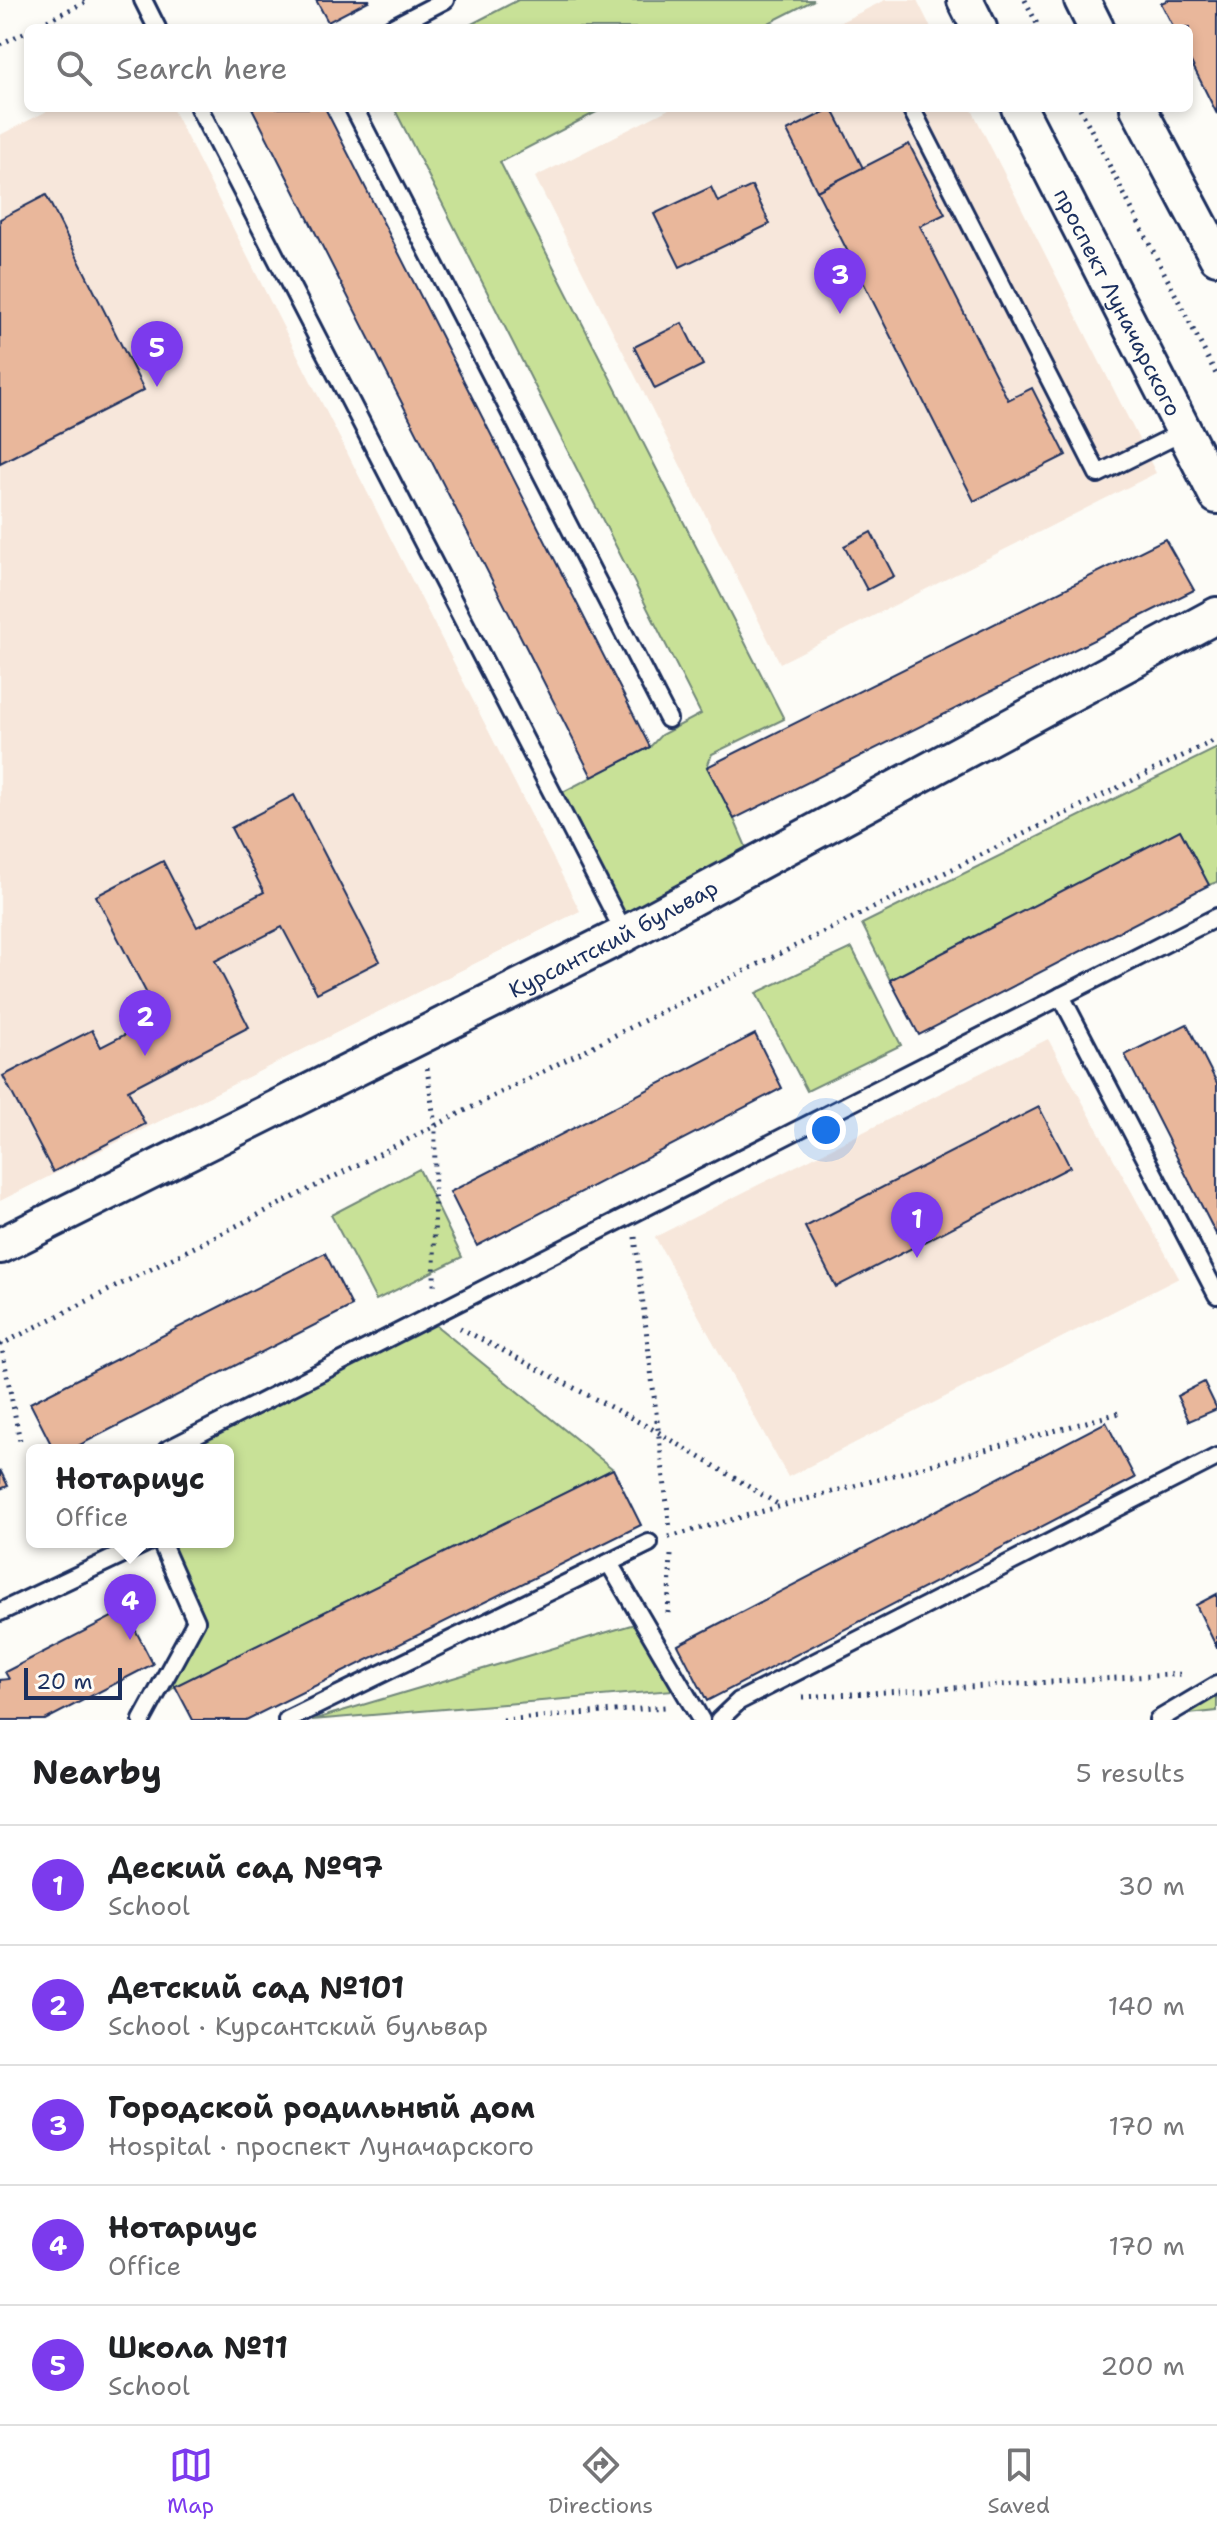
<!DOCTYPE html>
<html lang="en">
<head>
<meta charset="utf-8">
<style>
  :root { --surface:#fff; --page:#f2f2f2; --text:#202124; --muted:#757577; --line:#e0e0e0; --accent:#7c3aed }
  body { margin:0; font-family:"Shantell Sans",sans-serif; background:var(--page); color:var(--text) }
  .scale { position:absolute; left:24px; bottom:20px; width:98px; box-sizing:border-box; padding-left:8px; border:4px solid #1b2f5e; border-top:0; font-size:22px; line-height:28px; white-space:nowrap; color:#1b2f5e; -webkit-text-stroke:6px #fdfcf7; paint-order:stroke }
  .you { position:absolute; left:826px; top:1130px; width:28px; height:28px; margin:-20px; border:6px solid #fff; border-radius:50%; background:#1a73e8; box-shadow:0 0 0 12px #1a73e833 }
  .badge { display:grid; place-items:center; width:52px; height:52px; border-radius:50%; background:var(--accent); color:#fff; font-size:26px; font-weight:700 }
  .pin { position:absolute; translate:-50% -66px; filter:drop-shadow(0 2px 4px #0008) }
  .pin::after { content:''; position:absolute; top:42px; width:28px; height:24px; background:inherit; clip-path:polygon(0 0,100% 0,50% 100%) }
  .popup { position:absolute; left:26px; top:1444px; width:208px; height:104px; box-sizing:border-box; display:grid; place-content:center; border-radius:12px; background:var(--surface); filter:drop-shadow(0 2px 6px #0005); font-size:26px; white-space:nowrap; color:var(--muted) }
  .popup b { font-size:30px; color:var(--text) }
  .popup::after { content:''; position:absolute; left:50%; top:100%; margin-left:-16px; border:16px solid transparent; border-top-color:var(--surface) }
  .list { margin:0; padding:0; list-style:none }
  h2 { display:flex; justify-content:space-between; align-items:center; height:104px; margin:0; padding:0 32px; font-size:34px }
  h2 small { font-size:26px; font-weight:400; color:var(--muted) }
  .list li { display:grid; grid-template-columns:52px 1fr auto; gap:24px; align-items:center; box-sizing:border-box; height:120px; padding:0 32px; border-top:2px solid var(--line) }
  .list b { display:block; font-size:30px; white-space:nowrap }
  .list p { margin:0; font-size:26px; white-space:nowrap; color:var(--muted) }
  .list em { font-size:26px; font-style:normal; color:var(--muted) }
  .icon { flex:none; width:44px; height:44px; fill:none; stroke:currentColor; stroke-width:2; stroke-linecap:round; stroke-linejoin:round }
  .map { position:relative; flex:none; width:1217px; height:1720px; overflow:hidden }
  .search { position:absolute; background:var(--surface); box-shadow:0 4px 12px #0003; left:24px; right:24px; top:24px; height:88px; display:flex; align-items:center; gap:20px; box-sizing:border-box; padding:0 28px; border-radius:12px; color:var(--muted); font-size:30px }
  .sheet { height:704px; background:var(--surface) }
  nav { display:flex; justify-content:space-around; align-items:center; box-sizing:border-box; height:112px; border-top:2px solid var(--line); background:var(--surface); font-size:22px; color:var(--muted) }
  nav a { display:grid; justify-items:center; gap:4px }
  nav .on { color:var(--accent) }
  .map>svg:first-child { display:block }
</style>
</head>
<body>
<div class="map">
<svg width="1217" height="1720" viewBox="0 0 1217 1720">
  <rect width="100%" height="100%" fill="#fdfcf7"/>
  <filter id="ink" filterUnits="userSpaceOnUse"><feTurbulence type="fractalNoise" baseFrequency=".0125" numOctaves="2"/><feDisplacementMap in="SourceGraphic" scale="16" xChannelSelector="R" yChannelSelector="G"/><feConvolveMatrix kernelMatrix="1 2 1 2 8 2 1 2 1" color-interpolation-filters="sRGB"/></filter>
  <g filter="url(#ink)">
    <g fill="#f7e7db">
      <polygon points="885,0 917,0 931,28 829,28"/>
      <polygon points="53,108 172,108 580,911 0,1201 0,135"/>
      <polygon points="671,108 971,108 1156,473 780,663 535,177"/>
      <polygon points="1048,1039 1179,1278 788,1477 655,1237"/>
    </g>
    <g fill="#c8e197" stroke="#72887a" stroke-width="2">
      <polygon points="518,0 814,0 759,28 464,28"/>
      <polygon points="394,108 604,108 500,162 784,719 712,754 707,767 734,819 753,863 628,926 559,794 650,747 661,735 701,714"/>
      <polygon points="1217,748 1217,882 1209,885 1180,830 890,980 862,924"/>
      <polygon points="852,948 901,1045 807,1091 756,993"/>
      <polygon points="419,1169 462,1257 376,1300 331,1215"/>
      <polygon points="433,1323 613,1469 176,1686 160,1698 203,1622 167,1542 228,1542 228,1450 180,1450"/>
      <polygon points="648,1620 686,1689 312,1720"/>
      <polygon points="1217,1692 1217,1711 1179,1715"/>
    </g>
    <g fill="#e9b79b" stroke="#1b2f5e" stroke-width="2">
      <polygon points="316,0 370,0 328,22"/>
      <polygon points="1168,0 1217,0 1217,114 1189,58 1189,28 1174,28 1161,3"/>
      <polygon points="252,108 325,108 650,747 592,777"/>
      <polygon points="832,108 863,168 817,191 787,131"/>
      <polygon points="909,144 945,214 920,226 1008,400 1032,388 1066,455 974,501 817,191"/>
      <polygon points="752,186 770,224 680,267 654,214 711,187 718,202"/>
      <polygon points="46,195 144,390 0,463 0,219"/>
      <polygon points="682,323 703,365 655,389 634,347"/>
      <polygon points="871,532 894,576 867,590 844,546"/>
      <polygon points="1165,539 1194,590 734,819 707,767"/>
      <polygon points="294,795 380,961 317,993 282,927 215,961 249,1027 128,1090 145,1124 53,1172 3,1076 92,1030 101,1047 159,1017 96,896 163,861 197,927 264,892 231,828"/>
      <polygon points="1180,830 1209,885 919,1035 890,980"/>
      <polygon points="1187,1024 1217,1083 1217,1236 1125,1055"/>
      <polygon points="755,1034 782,1088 477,1246 450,1192"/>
      <polygon points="1039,1107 1070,1167 836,1287 805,1227"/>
      <polygon points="325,1253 352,1306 70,1450 54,1450 30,1403"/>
      <polygon points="1204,1382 1217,1409 1189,1421 1177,1396"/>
      <polygon points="1106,1422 1135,1478 707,1701 678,1645"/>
      <polygon points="613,1469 641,1525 246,1720 193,1720 175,1686"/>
      <polygon points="0,1470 8,1486 0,1489"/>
      <polygon points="1217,1594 1217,1648 1196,1605"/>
      <polygon points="125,1610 153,1664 45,1720 0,1720 0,1680 9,1679 5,1672"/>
    </g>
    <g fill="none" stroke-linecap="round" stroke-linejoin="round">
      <defs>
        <g id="service">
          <polyline points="143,0 157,28"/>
          <polyline points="391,28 445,0"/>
          <polyline points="199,108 625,934"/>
          <polyline points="354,108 668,719"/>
          <polyline points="911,108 1098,474 1183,432"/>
          <polyline points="1061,996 1217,1295"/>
          <polyline points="167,1450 1217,917"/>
          <polyline points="609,1563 701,1720"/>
          <polyline points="0,1612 148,1542"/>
          <polyline points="142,1720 196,1621 161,1542"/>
          <polyline points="287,1720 649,1543"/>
          <polyline points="719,1720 739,1701 1217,1457"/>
          <polyline points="1158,1720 1217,1685"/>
        </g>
        <g id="minor">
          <polyline points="965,0 979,28"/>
          <polyline points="1082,0 1096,28"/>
          <path id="s1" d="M1019,108L1217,496"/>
          <polyline points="1138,108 1217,257"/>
          <path id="s2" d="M0,1246L625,934L1217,615"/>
        </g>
      </defs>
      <use href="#service" stroke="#1b2f5e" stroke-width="22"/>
      <use href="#minor" stroke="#1b2f5e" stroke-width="40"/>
      <g stroke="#1b2f5e" stroke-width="5" stroke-dasharray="2 6" stroke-linecap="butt">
        <polyline points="1025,0 1039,28"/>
        <polyline points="33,28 89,0"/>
        <polyline points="0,44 28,31"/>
        <polyline points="1080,108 1217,376"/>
        <polyline points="427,1068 435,1126 434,1290"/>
        <polyline points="635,1237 670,1529"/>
        <polyline points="460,1328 658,1432 781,1506"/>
        <polyline points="1,1344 20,1441"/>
        <polyline points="0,1345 655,1015 1217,739"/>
        <polyline points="669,1537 1119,1413"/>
        <polyline points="668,1613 671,1555"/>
        <polyline points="803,1697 1184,1674"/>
        <polyline points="503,1720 665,1707"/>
      </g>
      <use href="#service" stroke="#fdfcf7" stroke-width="16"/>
      <use href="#minor" stroke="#fdfcf7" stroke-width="34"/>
    </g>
  </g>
  <g text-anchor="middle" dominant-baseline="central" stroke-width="8" stroke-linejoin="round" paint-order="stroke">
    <g font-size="22" fill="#1b2f5e" stroke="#fdfcf7">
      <text stroke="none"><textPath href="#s1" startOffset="218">проспект Луначарского</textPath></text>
      <text stroke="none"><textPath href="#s2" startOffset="686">Курсантский бульвар</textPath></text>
    </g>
  </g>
</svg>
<div class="scale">20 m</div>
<div class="you"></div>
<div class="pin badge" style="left:917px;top:1258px">1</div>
<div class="pin badge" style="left:145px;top:1056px">2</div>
<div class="pin badge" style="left:840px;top:314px">3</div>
<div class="pin badge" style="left:130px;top:1640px">4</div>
<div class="popup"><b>Нотариус</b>Office</div>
<div class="pin badge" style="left:157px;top:387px">5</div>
<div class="search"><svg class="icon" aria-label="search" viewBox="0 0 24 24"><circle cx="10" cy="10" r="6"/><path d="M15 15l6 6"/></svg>Search here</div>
</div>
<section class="sheet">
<h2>Nearby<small>5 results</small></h2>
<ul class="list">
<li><span class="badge">1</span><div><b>Деский сад №97</b><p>School</p></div><em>30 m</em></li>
<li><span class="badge">2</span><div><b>Детский сад №101</b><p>School · Курсантский бульвар</p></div><em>140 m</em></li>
<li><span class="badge">3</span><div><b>Городской родильный дом</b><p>Hospital · проспект Луначарского</p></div><em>170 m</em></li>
<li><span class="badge">4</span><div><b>Нотариус</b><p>Office</p></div><em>170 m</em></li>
<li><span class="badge">5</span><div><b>Школа №11</b><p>School</p></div><em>200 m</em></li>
</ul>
</section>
<nav>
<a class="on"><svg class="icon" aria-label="map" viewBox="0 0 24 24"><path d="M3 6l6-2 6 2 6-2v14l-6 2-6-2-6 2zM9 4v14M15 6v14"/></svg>Map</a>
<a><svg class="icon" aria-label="directions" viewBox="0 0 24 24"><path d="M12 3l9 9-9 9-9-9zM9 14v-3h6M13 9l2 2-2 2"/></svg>Directions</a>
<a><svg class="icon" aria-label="saved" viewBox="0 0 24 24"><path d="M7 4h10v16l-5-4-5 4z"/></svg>Saved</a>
</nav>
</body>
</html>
